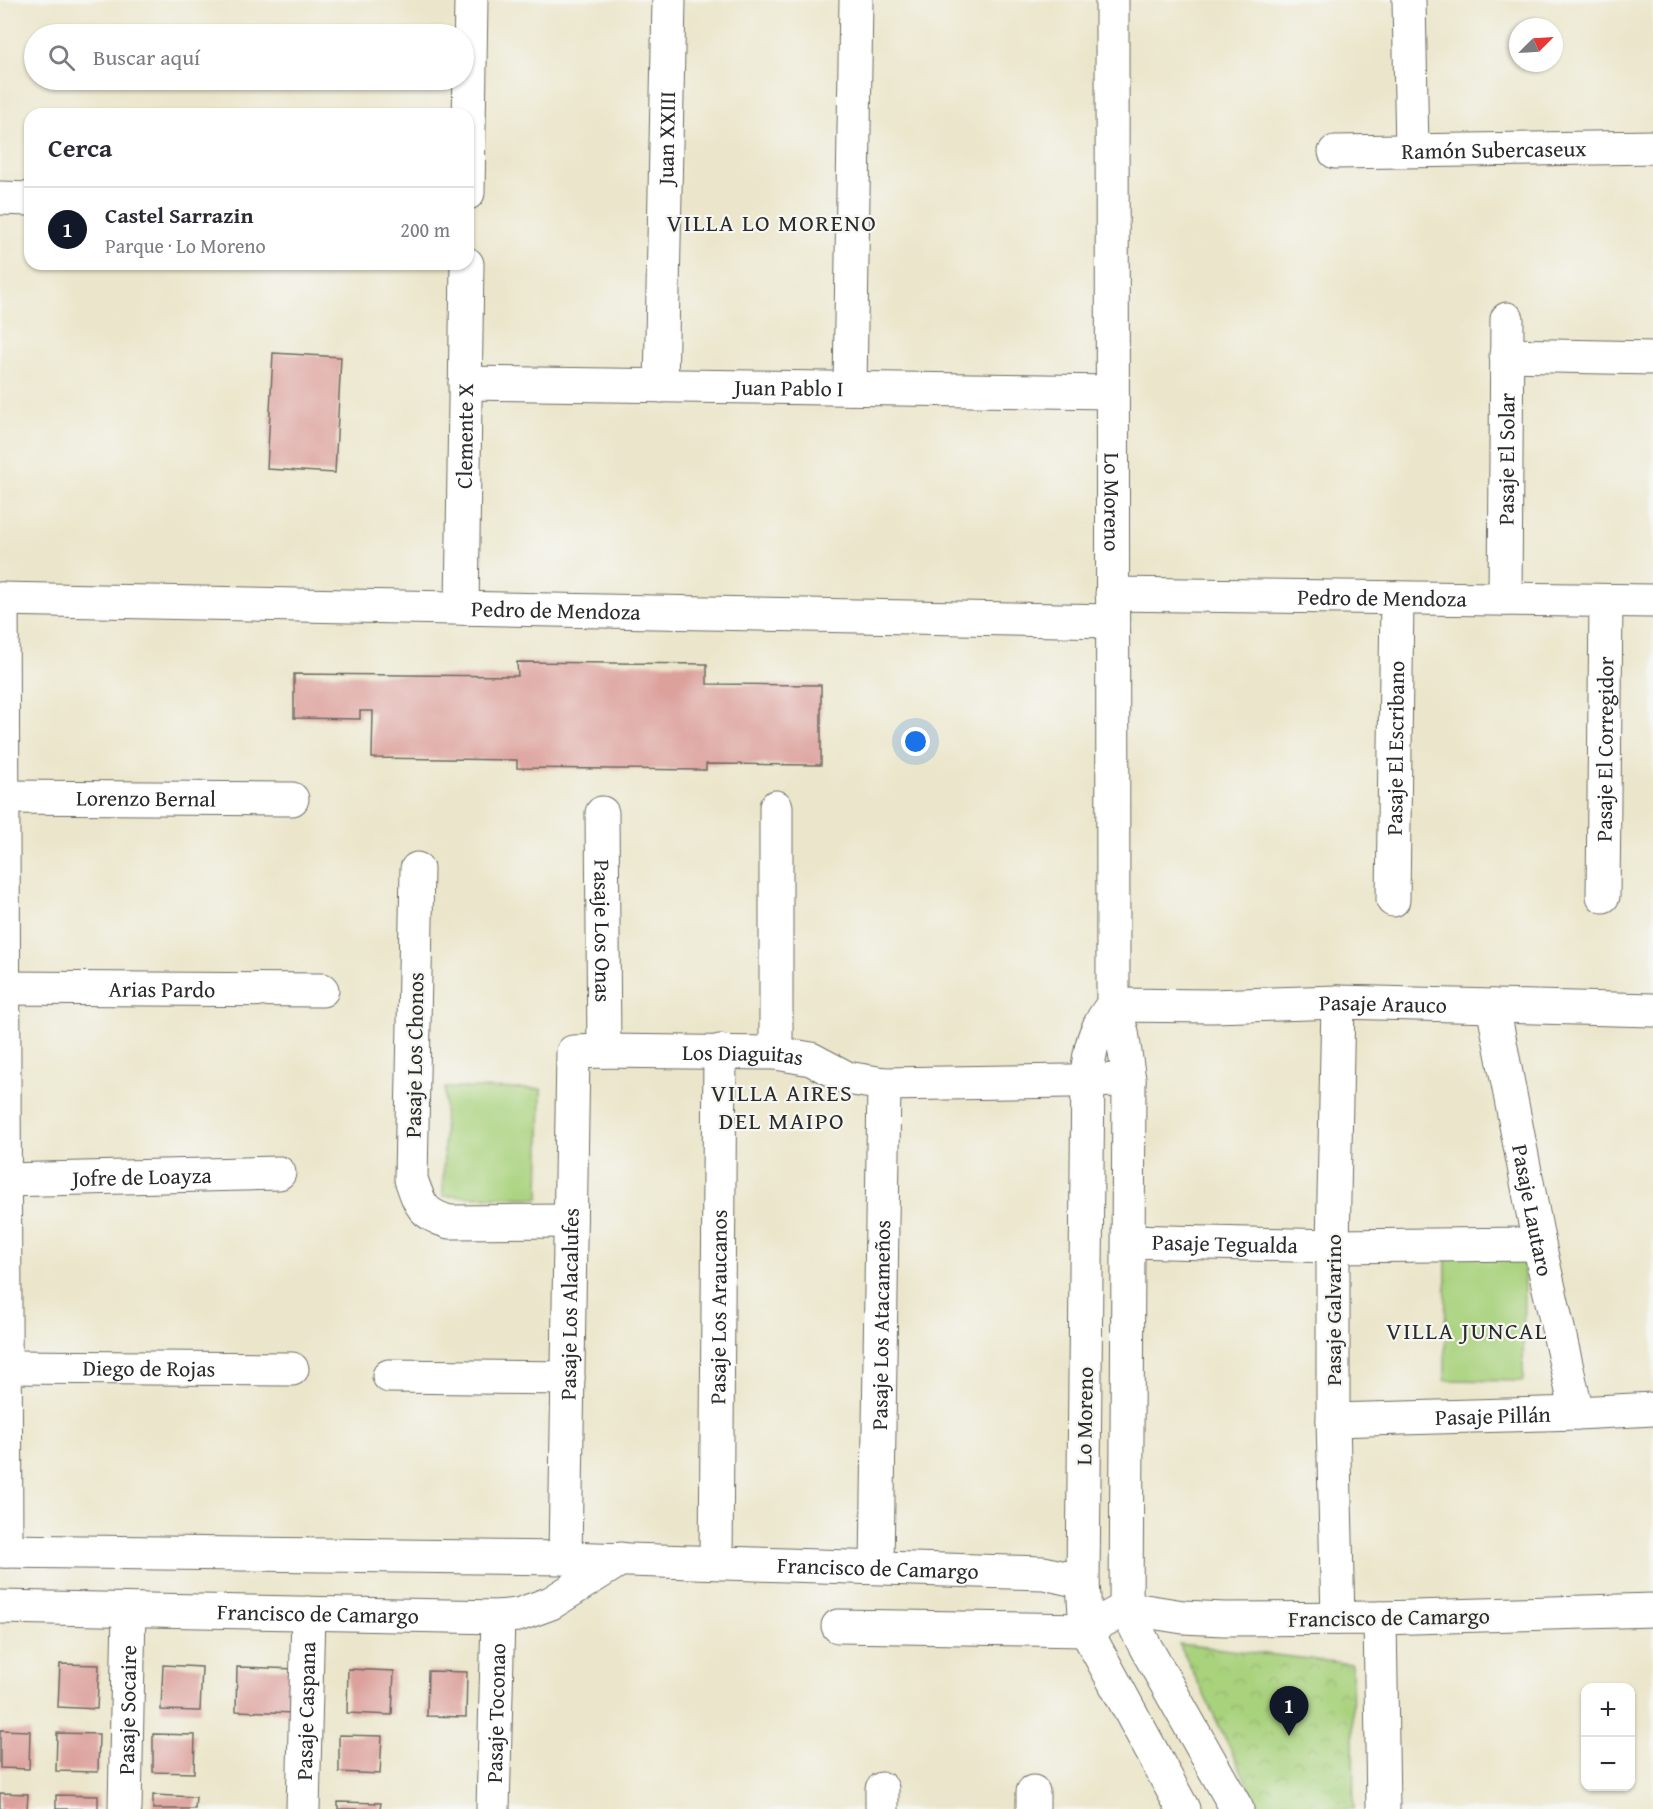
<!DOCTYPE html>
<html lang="es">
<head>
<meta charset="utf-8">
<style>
  :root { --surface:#fff; --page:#f2f2f3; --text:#2b2b33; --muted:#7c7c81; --line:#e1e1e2; --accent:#111827 }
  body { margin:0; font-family:"Gentium Book Plus",serif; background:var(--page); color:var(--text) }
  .controls { position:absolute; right:18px; bottom:18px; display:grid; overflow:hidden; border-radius:12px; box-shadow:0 2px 4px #0004 }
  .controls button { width:54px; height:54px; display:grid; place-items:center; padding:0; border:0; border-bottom:2px solid var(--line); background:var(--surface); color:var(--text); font:30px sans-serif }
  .compass { position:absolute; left:1509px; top:18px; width:54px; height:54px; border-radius:50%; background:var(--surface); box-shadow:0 2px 4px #0004; rotate:66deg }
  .you { position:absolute; left:916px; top:742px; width:21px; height:21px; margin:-15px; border:4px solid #fff; border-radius:50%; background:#1a73e8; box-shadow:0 0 0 9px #1a73e833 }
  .badge { display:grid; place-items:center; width:39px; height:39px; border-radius:50%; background:var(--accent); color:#fff; font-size:20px; font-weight:700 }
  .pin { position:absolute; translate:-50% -50px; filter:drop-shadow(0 2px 3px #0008) }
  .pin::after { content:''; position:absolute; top:32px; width:21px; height:18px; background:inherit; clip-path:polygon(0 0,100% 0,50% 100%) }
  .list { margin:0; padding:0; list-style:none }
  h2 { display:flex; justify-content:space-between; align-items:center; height:78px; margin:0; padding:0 24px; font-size:26px }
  h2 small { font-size:20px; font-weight:400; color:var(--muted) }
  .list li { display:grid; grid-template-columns:39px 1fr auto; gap:18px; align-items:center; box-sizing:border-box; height:84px; padding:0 24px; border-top:2px solid var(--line) }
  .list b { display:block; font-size:22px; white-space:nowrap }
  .list p { margin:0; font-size:20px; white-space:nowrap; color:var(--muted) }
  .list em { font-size:20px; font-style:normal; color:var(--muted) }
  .icon { flex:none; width:33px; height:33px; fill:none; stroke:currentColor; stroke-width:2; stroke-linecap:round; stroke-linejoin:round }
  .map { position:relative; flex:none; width:1653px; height:1809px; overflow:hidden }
  .search { position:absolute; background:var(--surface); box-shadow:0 2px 4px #0004; left:24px; top:24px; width:450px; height:66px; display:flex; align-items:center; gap:15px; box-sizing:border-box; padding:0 21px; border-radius:33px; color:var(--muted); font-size:22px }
  .panel { position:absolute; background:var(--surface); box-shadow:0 2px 4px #0004; left:24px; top:108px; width:450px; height:162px; border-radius:18px }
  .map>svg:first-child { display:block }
</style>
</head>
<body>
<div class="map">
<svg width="1653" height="1809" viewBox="0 0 1653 1809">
  <defs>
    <pattern id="park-crowns" width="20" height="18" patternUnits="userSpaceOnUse" patternTransform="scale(1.5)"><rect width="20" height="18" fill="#a9d27d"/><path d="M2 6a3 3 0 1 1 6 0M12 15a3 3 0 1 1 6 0" fill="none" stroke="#92b46c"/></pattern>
  </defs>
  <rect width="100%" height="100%" fill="#f6f6f2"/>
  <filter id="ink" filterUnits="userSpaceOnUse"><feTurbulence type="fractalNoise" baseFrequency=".0167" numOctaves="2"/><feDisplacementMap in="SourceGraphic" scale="12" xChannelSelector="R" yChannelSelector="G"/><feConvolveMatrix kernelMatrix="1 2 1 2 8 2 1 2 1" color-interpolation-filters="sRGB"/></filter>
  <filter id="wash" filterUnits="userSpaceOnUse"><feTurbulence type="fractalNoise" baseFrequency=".008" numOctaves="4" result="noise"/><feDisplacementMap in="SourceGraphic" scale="24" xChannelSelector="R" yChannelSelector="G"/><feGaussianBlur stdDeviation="1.35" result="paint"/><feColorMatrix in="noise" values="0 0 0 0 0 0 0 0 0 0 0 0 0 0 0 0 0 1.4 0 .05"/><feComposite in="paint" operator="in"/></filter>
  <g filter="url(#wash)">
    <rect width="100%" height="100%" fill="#ebe6cb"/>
    <polygon fill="url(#park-crowns)" stroke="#6a7e54" stroke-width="1.5" points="1179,1644 1352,1664 1354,1809 1260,1809"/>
    <g fill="#a9d27d" stroke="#6a7e54" stroke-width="1.5">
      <polygon points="445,1088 541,1089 539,1198 443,1196"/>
      <polygon points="1446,1255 1524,1255 1523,1381 1445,1380"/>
    </g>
    <g id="blocks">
      <g fill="#dda19c">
        <polygon points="273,353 341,357 335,473 267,469"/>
        <polygon points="517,662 707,664 707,684 821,685 821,765 706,764 706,770 517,768 517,760 372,758 373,711 360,711 360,719 294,718 294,674 518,676"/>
        <polygon points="60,1664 99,1665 97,1709 58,1707"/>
        <polygon points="163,1665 202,1667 200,1711 161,1710"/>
        <polygon points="237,1667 297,1669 295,1713 236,1711"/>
        <polygon points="348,1669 394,1671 392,1715 347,1713"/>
        <polygon points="428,1671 467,1672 466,1717 427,1716"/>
        <polygon points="0,1730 30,1731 29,1769 0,1768"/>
        <polygon points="57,1733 99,1734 98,1772 56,1771"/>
        <polygon points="153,1734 195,1735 194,1773 153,1772"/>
        <polygon points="339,1735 382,1736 380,1774 339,1772"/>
        <polygon points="0,1793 28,1794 27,1809 0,1809"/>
        <polygon points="56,1795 98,1796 98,1809 56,1809"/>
        <polygon points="153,1795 196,1797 195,1809 153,1809"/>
        <polygon points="338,1802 381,1803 380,1809 338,1809"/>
      </g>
    </g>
  </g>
  <g filter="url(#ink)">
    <use href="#blocks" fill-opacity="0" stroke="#6e6c63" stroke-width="1.5"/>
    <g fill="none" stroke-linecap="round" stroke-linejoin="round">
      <defs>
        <g id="minor">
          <polyline points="1409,0 1412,150"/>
          <path id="s1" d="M1335,152L1653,147"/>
          <polyline points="468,193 471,0"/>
          <polyline points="0,198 30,199"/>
          <polyline points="1506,355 1653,358"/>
          <path id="s2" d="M465,383L1112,392"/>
          <path id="s3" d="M661,386L669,0"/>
          <polyline points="850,388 856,0"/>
          <path id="s4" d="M1112,594L1653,601"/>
          <path id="s5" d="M0,599L1112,621"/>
          <polyline points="2,599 6,1551"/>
          <path id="s6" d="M1505,599L1507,319"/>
          <path id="s7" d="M462,608L467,264"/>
          <path id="s8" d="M0,797L292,799"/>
          <path id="s9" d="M602,813L604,1051"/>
          <path d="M417,869L411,1179C420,1205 422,1214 449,1222L570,1221"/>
          <path id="s10" d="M1603,896L1606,601"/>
          <path id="s11" d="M1393,900L1397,598"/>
          <path id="s12" d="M3,988L322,990"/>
          <polyline points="1338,1002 1333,1246 1333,1420 1338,1618"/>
          <path id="s13" d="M1113,1005L1212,1006L1338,1002L1653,1010"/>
          <path id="s14" d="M1493,1006L1539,1244L1577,1413"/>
          <polyline points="776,1053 776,807"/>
          <path id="s15" d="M4,1180L279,1173"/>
          <path id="s16" d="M1129,1241L1333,1246L1539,1244"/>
          <path id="s17" d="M5,1367L292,1369"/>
          <polyline points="389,1376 568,1378"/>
          <path id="s18" d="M1333,1420L1577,1413L1653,1409"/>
          <path id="s19" d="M565,1558L573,1052L604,1051L776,1053L811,1059L847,1078L884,1084L1129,1080"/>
          <path id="s20" d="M716,1562L720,1051"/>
          <path id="s21" d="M877,1567L884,1084"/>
          <polyline points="1126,1608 1145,1646 1237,1809"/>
          <polyline points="1380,1618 1653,1610"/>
          <polyline points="838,1626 1086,1630 1126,1608"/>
          <path id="s22" d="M125,1809L129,1610"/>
          <path id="s23" d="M303,1809L308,1613"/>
          <path id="s24" d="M493,1809L498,1617"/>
          <polyline points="882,1809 882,1789"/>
          <polyline points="1033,1809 1033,1792"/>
        </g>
        <g id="tertiary">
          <path id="s25" d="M1112,0L1113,1005L1122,1032L1129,1080L1126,1608L1183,1617L1224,1619L1380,1618L1383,1809"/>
          <path d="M1113,1005C1097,1024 1091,1043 1088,1067L1083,1582L1086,1630L1183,1809"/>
          <path id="s26" d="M0,1551L565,1558L1044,1573L1083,1582"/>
          <path id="s27" d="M0,1607L498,1617L518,1615L551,1603L621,1559"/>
        </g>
      </defs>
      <use href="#minor" stroke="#6e6c63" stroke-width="35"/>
      <use href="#tertiary" stroke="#6e6c63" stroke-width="35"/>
      <use href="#minor" stroke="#fff" stroke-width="33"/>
      <use href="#tertiary" stroke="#fff" stroke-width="33"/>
    </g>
  </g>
  <g text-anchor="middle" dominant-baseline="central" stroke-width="4.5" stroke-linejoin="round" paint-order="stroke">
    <g font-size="22" fill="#2b2b2b" stroke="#f6f6f2">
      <text stroke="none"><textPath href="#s3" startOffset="248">Juan XXIII</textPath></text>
      <text stroke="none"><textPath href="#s1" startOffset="159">Ramón Subercaseux</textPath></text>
      <text stroke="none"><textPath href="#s2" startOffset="324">Juan Pablo I</textPath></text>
      <text stroke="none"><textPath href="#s7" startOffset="172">Clemente X</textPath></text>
      <text stroke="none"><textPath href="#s6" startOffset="140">Pasaje El Solar</textPath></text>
      <text stroke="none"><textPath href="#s25" startOffset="502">Lo Moreno</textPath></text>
      <text stroke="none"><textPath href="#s4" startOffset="270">Pedro de Mendoza</textPath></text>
      <text stroke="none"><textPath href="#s5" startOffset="556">Pedro de Mendoza</textPath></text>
      <text stroke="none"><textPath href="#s10" startOffset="147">Pasaje El Corregidor</textPath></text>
      <text stroke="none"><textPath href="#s11" startOffset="152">Pasaje El Escribano</textPath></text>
      <text stroke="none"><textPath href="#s8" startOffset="146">Lorenzo Bernal</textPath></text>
      <text stroke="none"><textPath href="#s9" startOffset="118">Pasaje Los Onas</textPath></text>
      <text stroke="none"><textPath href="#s12" startOffset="159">Arias Pardo</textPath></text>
      <text stroke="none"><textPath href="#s13" startOffset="270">Pasaje Arauco</textPath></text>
      <text transform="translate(414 1055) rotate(-89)">Pasaje Los Chonos</text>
      <text stroke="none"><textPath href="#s19" startOffset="676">Los Diaguitas</textPath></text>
      <text stroke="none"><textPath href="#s15" startOffset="138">Jofre de Loayza</textPath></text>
      <text stroke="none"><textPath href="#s14" startOffset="208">Pasaje Lautaro</textPath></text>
      <text stroke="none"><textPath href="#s16" startOffset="96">Pasaje Tegualda</textPath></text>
      <text stroke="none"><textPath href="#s19" startOffset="254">Pasaje Los Alacalufes</textPath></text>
      <text stroke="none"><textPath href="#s20" startOffset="255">Pasaje Los Araucanos</textPath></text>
      <text transform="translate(1333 1310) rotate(-90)">Pasaje Galvarino</text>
      <text stroke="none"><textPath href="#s21" startOffset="242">Pasaje Los Atacameños</textPath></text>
      <text stroke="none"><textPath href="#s17" startOffset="144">Diego de Rojas</textPath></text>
      <text transform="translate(1084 1416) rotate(-89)">Lo Moreno</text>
      <text stroke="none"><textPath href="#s18" startOffset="160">Pasaje Pillán</textPath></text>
      <text stroke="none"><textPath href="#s26" startOffset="878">Francisco de Camargo</textPath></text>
      <text stroke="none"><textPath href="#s27" startOffset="318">Francisco de Camargo</textPath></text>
      <text transform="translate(1389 1617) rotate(-1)">Francisco de Camargo</text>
      <text stroke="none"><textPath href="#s22" startOffset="99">Pasaje Socaire</textPath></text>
      <text stroke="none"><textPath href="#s23" startOffset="98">Pasaje Caspana</textPath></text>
      <text stroke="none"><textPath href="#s24" startOffset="96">Pasaje Toconao</textPath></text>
    </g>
    <g font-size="24" letter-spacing="1.5" fill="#2b2b2b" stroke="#f6f6f2">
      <text x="772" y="222">VILLA LO MORENO</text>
      <text x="782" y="1092">VILLA AIRES<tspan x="782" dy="28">DEL MAIPO</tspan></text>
      <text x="1467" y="1330">VILLA JUNCAL</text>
    </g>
  </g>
</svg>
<div class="controls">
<button>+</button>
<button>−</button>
</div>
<svg class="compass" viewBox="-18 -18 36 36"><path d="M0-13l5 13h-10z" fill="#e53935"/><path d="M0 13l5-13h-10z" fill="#7c7c81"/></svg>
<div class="you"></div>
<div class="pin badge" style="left:1289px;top:1736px">1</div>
<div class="search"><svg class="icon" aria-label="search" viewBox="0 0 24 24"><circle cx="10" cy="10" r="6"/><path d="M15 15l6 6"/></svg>Buscar aquí</div>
<section class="panel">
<h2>Cerca<small></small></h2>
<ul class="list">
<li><span class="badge">1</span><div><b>Castel Sarrazin</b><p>Parque · Lo Moreno</p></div><em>200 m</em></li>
</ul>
</section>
</div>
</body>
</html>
